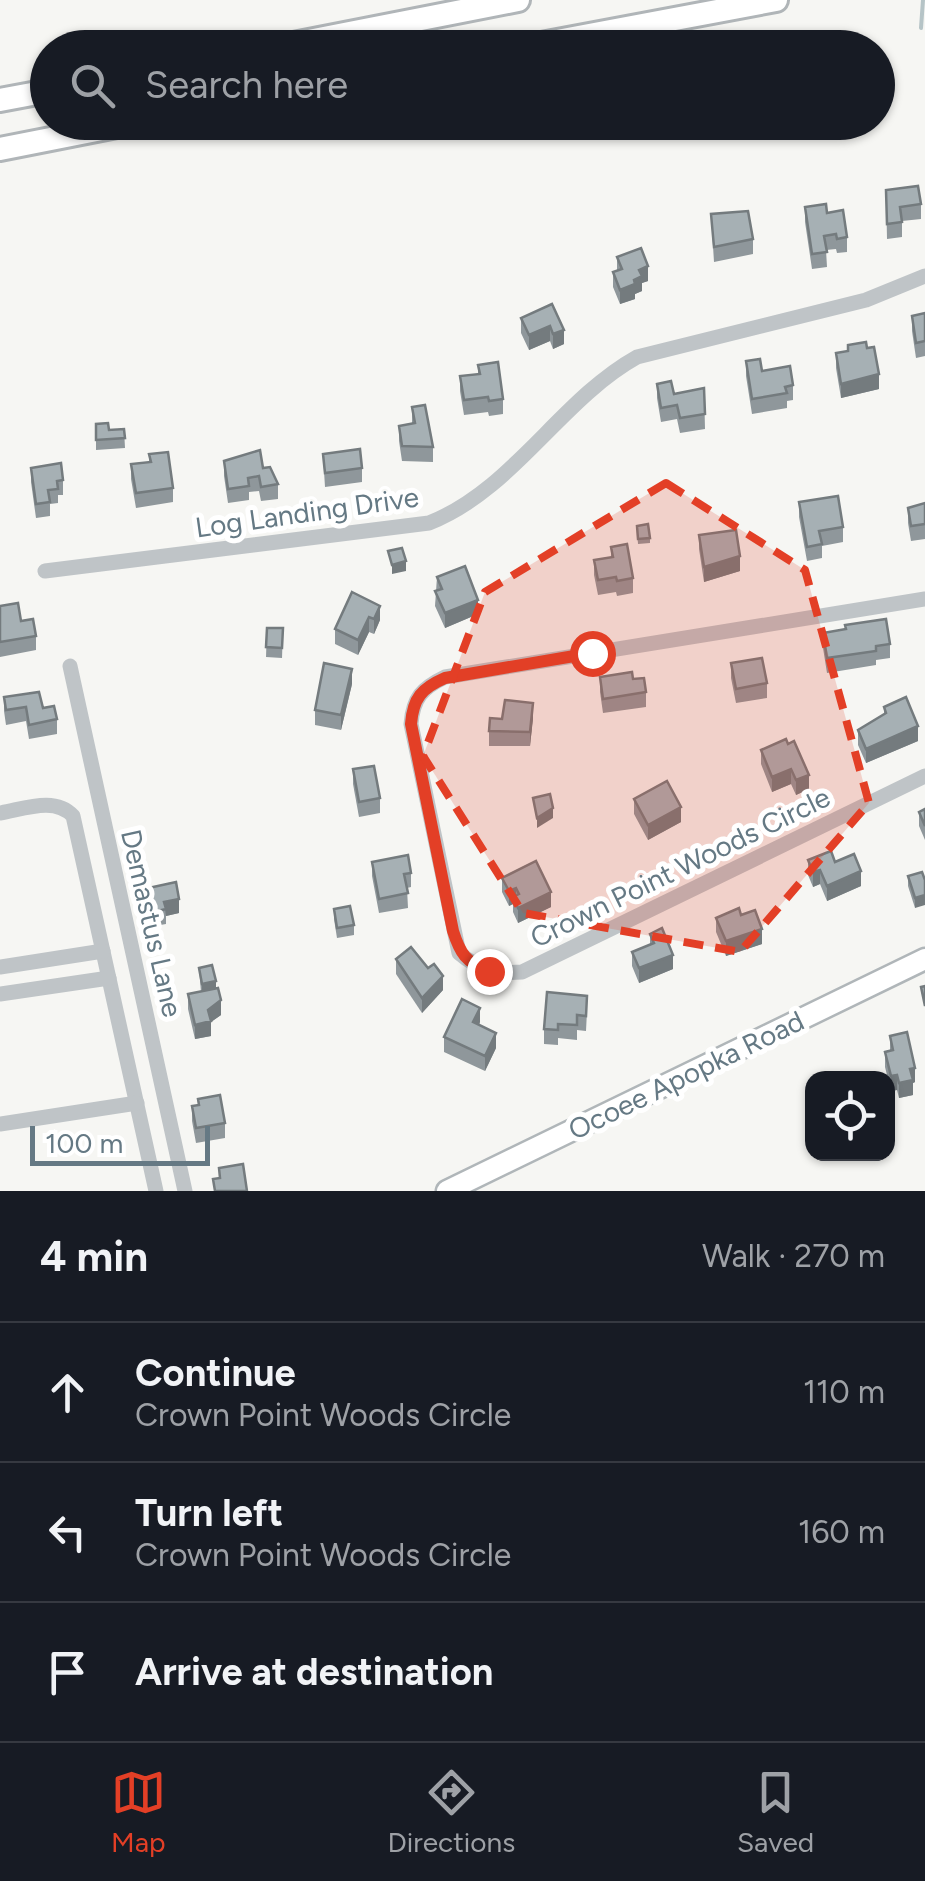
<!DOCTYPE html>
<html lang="en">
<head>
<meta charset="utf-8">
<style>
  :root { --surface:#171b24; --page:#20242c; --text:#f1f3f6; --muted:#9ea1a6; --line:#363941; --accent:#e33f26 }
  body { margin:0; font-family:Figtree,sans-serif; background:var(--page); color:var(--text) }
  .controls { position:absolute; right:30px; bottom:30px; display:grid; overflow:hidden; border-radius:20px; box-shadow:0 2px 8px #0004 }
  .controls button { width:90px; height:90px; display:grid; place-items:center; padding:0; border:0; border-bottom:2px solid var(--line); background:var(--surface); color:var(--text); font:50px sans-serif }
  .scale { position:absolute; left:30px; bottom:25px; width:180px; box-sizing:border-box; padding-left:10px; border:5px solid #657984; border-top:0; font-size:28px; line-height:35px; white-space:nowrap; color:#657984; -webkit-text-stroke:8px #fff; paint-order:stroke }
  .stop { position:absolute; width:30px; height:30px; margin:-22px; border:8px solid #e33f26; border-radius:50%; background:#fff }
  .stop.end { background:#e33f26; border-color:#fff; box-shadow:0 2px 10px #0008 }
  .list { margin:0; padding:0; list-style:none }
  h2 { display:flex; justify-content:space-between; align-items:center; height:130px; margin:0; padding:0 40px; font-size:42px }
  h2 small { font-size:32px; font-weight:400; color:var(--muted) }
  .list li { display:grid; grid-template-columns:65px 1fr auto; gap:30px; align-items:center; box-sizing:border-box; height:140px; padding:0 40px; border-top:2px solid var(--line) }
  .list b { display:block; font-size:38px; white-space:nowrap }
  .list p { margin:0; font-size:32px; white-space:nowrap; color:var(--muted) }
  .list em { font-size:32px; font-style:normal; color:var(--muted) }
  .icon { flex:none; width:55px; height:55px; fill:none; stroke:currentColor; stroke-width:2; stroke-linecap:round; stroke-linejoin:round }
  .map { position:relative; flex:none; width:925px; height:1191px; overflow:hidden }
  .search { position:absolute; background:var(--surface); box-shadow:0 2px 8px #0004; left:30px; right:30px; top:30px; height:110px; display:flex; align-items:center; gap:25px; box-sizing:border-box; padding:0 35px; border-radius:55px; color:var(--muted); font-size:38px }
  .sheet { height:550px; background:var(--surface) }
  nav { display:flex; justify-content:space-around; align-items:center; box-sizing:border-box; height:140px; border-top:2px solid var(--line); background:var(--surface); font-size:28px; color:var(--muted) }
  nav a { display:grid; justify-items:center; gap:5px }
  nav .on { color:var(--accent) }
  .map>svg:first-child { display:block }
</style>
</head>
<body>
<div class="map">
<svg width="925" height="1191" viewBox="0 0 925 1191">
  <rect width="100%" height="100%" fill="#f6f6f3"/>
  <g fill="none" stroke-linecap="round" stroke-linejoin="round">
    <polyline stroke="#b6c4c7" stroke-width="4" points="921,28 923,0"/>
    <defs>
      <polyline id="major" points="447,1191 925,959"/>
      <g id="highway">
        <polyline points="273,48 518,0"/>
        <polyline points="520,48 776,0"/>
        <polyline points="0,100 48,91"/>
        <polyline points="0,149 137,122"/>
      </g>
    </defs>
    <use href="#major" stroke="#b0b6b9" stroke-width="25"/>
    <use href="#highway" stroke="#b0b5b8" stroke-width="28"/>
    <g stroke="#bfc4c7" stroke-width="15">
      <path d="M45,571L429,523C513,490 560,400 637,357L866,300L925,276"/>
      <path d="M925,599L445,677C422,688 413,698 411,724L459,953C479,970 496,974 522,972L925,776"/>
      <polyline points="70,666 185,1191"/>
      <path d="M0,813C24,809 55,796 73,816L156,1191"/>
      <polyline points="0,967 103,951"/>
      <polyline points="0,994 109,978"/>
      <polyline points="0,1124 137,1103"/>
    </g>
    <use href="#major" stroke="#fff" stroke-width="20"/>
    <use href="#highway" stroke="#fff" stroke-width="22"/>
  </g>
  <g fill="#8f979b">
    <polygon points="886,190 921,204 921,219 902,221 902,237 887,239"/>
    <polygon points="805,207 827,213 847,237 847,252 837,253 836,249 826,250 827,267 812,269 805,222"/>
    <polygon points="711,214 753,239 753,254 714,262"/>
    <polygon points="617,257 648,281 642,283 642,291 635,294 635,299 620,304 613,287 613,272 617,271"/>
    <polygon points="552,304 564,344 553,349 550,341 529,350 521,333 521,318"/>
    <polygon points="925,313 925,356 916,358 912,331 912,316"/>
    <polygon points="848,345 879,389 841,398 836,368 836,353 848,351"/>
    <polygon points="746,361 762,371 793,385 793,400 787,401 787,408 752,414 746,376"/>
    <polygon points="478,365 503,399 503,414 489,416 488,412 464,415 460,391 460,376 478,374"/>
    <polygon points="657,384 674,394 704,388 705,429 680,433 677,419 661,422 657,398"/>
    <polygon points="412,407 433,447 433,462 402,461 399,441 399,426 412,424"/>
    <polygon points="96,424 109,430 124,429 125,448 96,450"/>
    <polygon points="149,454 173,488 173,502 136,508 131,479 131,464 149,462"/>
    <polygon points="323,454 362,468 362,482 325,487"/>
    <polygon points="224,461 263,468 278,484 278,499 261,501 259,491 249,492 249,500 228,503 224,476"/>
    <polygon points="31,468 63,480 63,495 58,495 58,503 50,504 50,516 36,518 31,482"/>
    <polygon points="799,502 843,527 843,542 822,546 822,558 807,561 799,517"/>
    <polygon points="925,503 925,539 911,541 908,523 908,508"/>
    <polygon points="637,531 650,538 650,543 638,544"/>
    <polygon points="699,535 740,571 704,582 699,549"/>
    <polygon points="611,547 633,578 633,593 617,596 616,592 598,595 594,575 594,560 611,557"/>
    <polygon points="437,577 478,614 445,628 435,606"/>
    <polygon points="352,592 380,620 374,634 369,632 358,655 335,644 335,629"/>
    <polygon points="0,606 21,621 36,636 36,650 0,657"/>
    <polygon points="267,628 283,628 282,658 266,657"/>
    <polygon points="823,633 890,644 890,658 876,660 876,665 827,673 823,648"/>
    <polygon points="731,663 767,683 767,698 736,703 731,678"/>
    <polygon points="600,677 633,679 646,692 646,707 603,713 600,692"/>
    <polygon points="352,684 341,730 315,725 315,710"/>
    <polygon points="4,697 43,708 57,719 57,734 29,739 26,721 6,725 4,711"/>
    <polygon points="884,707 918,741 866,763 858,745 858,730 884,714"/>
    <polygon points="533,718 530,746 489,746 489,731 502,719"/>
    <polygon points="786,739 809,789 796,795 791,784 772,792 761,764 761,750"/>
    <polygon points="353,769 380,798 380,813 359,817 353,784"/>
    <polygon points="634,799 681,822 648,840 634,814"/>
    <polygon points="925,809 925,840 919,826 919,812"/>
    <polygon points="808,860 835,862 861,886 827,901 820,884 813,887 808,875"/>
    <polygon points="372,862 411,873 411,887 407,888 408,908 379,913 372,876"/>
    <polygon points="908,876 925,880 915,908 908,886"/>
    <polygon points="502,878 551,907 518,923 513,912 513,904 509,906 502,892"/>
    <polygon points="144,889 179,913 166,916 166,924 149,927 144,903"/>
    <polygon points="334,909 354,925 354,935 337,938 334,919"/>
    <polygon points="741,915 762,944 726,956 716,932 716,918"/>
    <polygon points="650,934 673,969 639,983 632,966 632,952 650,945"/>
    <polygon points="396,959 428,968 443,990 422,1013 396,974"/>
    <polygon points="199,968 216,989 221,1015 211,1022 211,1036 195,1039 188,1009 188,994 201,992"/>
    <polygon points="587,1011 586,1031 577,1030 577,1040 558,1038 558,1045 544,1044 544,1029"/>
    <polygon points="480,1022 479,1025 496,1048 485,1071 444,1052 444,1037"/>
    <polygon points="890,1036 915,1082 913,1083 913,1095 899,1098 897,1090 891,1091 885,1067 885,1052 890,1051"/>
    <polygon points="198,1099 225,1123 225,1138 196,1143 192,1121 192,1106 198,1105"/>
  </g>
  <g fill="#747b7e">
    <polygon points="648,266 648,281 642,283 642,291 635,294 635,299 620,304 620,290 634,280 639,270"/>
    <polygon points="550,326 550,341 529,350 529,335"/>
    <polygon points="564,330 564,344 553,349 553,334"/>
    <polygon points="879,374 879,389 841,398 841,384"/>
    <polygon points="740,556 740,571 704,582 704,567"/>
    <polygon points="406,561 406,571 392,574 392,565"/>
    <polygon points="478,600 478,614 445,628 445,613"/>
    <polygon points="380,606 380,620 374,634 374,619"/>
    <polygon points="369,617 369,632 358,655 358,640"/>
    <polygon points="352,669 352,684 341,730 341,715"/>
    <polygon points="533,703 533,718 530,746 530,732"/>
    <polygon points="918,726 918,741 866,763 866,749"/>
    <polygon points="791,769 791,784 772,792 772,777"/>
    <polygon points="809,775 809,789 796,795 796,780"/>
    <polygon points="681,807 681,822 648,840 648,825"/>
    <polygon points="553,808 553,818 537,828 537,818"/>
    <polygon points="820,870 820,884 813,887 813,872"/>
    <polygon points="861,871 861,886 827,901 827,886"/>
    <polygon points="516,888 516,903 513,897 513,904 509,906 509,891"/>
    <polygon points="551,892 551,907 518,923 518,908"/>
    <polygon points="925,895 925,905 915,908 915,898"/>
    <polygon points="179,899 179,913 166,916 164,902"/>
    <polygon points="762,929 762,944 726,956 726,941"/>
    <polygon points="673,955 673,969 639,983 639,968"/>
    <polygon points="443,976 443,990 422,1013 422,998"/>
    <polygon points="216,981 216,990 202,993 202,984"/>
    <polygon points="221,1000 221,1015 211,1022 211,1036 195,1039 195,1025 208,1010"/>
    <polygon points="480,1008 480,1022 473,1037 473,1022"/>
    <polygon points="496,1033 496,1048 485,1071 485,1056"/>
    <polygon points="915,1068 915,1082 913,1083 913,1095 899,1098 899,1083 910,1069"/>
    <polygon points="897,1075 897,1090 891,1091 891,1076"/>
  </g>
  <g fill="#a6b0b4" stroke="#747b7e" stroke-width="2.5">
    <polygon points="918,186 921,204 900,207 902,222 887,224 886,190"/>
    <polygon points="826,204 827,213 843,210 847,237 837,239 836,234 824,236 827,252 812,254 805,207"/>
    <polygon points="748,211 753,239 714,247 711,214"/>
    <polygon points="641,248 648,266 639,270 642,276 634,280 635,284 620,290 613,272 622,269 617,257"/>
    <polygon points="552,304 564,330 553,334 550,326 529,335 521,318"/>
    <polygon points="925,313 925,341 916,343 912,316"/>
    <polygon points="866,342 867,348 874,347 879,374 841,384 836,353 848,351 848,345"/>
    <polygon points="760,359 762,371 790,366 793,385 785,387 787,393 752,399 746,361"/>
    <polygon points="498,362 503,399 489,401 488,397 464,400 460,376 480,374 478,365"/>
    <polygon points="671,381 674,394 704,388 705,414 680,418 677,405 661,408 657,384"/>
    <polygon points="425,405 433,447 402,446 399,426 415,423 412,407"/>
    <polygon points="108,423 109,430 124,429 125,438 96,440 96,424"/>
    <polygon points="360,449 362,468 325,473 323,454"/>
    <polygon points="260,450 263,468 270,467 278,484 261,487 259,476 248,478 249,486 228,489 224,461"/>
    <polygon points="168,452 173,488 136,493 131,464 151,462 149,454"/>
    <polygon points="61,463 63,480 57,481 58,489 48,490 50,502 36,504 31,468"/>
    <polygon points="838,496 843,527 819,531 822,544 807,547 799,502"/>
    <polygon points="925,503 925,524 911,526 908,508"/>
    <polygon points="648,524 650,538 638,539 637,526"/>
    <polygon points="736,530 740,556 704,567 699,535"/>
    <polygon points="627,544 633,578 617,581 616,577 598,580 594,560 613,557 611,547"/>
    <polygon points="402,548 406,561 392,565 388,551"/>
    <polygon points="465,566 478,600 445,613 435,591 442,589 437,577"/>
    <polygon points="352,592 380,606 374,619 369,617 358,640 335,629"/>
    <polygon points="18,603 21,621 33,619 36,636 0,642 0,606"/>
    <polygon points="886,619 890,644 876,646 876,651 827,658 823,633 846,629 845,625"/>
    <polygon points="267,628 283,628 282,648 266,647"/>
    <polygon points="762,658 767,683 736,689 731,663"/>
    <polygon points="324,663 352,669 341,715 315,710"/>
    <polygon points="632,672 633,679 644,678 646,692 603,699 600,677"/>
    <polygon points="39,692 43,708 54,706 57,719 29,725 26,707 6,710 4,697"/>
    <polygon points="906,697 918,726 866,749 858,730 886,713 884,707"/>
    <polygon points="505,700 533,703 530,732 489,731 490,718 502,719"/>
    <polygon points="786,739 788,744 794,741 809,775 796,780 791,769 772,777 761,750"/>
    <polygon points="374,766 380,798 359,802 353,769"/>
    <polygon points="667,781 681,807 648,825 634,799"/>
    <polygon points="550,794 553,808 537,818 533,798"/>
    <polygon points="925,809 925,826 919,812"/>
    <polygon points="831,851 835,862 854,854 861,871 827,886 820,870 813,872 808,860"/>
    <polygon points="408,855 411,873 404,874 408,893 379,899 372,862"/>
    <polygon points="536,861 551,892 518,908 513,897 519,894 516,888 509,891 502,878"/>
    <polygon points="922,872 925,880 925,895 915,898 908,876"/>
    <polygon points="176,882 179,899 164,902 166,909 149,913 144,889"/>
    <polygon points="350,906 354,925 337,928 334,909"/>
    <polygon points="739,908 741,915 755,910 762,929 726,941 716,918"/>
    <polygon points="662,928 673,955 639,968 632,952 654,943 650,934"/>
    <polygon points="411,947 428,968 434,964 443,976 422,998 396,959"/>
    <polygon points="212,965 216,981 202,984 199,968"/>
    <polygon points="925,986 925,1006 921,987"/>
    <polygon points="218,988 221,1000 208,1010 211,1021 195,1025 188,994"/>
    <polygon points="547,992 587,996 586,1016 577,1015 577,1025 558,1024 558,1030 544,1029"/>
    <polygon points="462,999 480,1008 473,1022 496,1033 485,1056 444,1037"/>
    <polygon points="907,1032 915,1068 910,1069 913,1080 899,1083 897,1075 891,1076 885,1052 893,1050 890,1036"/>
    <polygon points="220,1095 225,1123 196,1128 192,1106 199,1105 198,1099"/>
    <polygon points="243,1164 247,1191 215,1191 213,1179 220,1178 219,1168"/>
  </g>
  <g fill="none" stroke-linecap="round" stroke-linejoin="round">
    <path stroke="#e33f26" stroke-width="12" d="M489,971C466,963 460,953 453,931L411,724C413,698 422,688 445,678L592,653"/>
  </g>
  <path fill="#e33f26" fill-opacity="0.2" stroke="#e33f26" stroke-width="8" stroke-dasharray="20 12" stroke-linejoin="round" d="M666,483L805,570L869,803L740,952L523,913L423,756L485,592Z"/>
  <g text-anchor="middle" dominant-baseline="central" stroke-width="10" stroke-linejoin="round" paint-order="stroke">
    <g font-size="28" fill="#657984" stroke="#fff">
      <text transform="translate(307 512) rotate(-8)">Log Landing Drive</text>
      <text transform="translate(680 867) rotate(-26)">Crown Point Woods Circle</text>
      <text transform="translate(152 923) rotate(77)">Demastus Lane</text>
      <text transform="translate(686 1075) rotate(-26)">Ocoee Apopka Road</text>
    </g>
  </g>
</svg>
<div class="controls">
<button><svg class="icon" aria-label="locate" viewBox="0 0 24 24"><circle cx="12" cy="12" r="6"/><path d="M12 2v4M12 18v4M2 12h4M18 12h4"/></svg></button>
</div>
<div class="scale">100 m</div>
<div class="stop" style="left:592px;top:653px"></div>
<div class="stop end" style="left:489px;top:971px"></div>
<div class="search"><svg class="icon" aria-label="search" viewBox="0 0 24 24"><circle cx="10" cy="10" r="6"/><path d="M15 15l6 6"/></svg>Search here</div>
</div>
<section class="sheet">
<h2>4 min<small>Walk · 270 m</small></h2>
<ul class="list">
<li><svg class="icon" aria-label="ahead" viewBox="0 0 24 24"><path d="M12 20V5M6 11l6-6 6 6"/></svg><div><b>Continue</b><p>Crown Point Woods Circle</p></div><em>110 m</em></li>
<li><svg class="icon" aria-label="left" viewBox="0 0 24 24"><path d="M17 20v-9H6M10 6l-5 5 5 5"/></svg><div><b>Turn left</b><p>Crown Point Woods Circle</p></div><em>160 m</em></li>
<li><svg class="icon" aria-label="arrive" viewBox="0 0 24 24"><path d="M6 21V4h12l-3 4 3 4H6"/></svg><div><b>Arrive at destination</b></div></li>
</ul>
</section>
<nav>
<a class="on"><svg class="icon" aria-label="map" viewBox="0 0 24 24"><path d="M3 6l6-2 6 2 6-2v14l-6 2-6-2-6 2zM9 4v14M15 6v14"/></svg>Map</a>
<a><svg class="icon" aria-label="directions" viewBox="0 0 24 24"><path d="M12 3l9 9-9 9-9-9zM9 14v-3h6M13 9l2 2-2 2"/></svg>Directions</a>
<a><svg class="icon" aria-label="saved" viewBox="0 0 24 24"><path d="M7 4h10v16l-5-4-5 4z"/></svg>Saved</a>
</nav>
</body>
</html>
